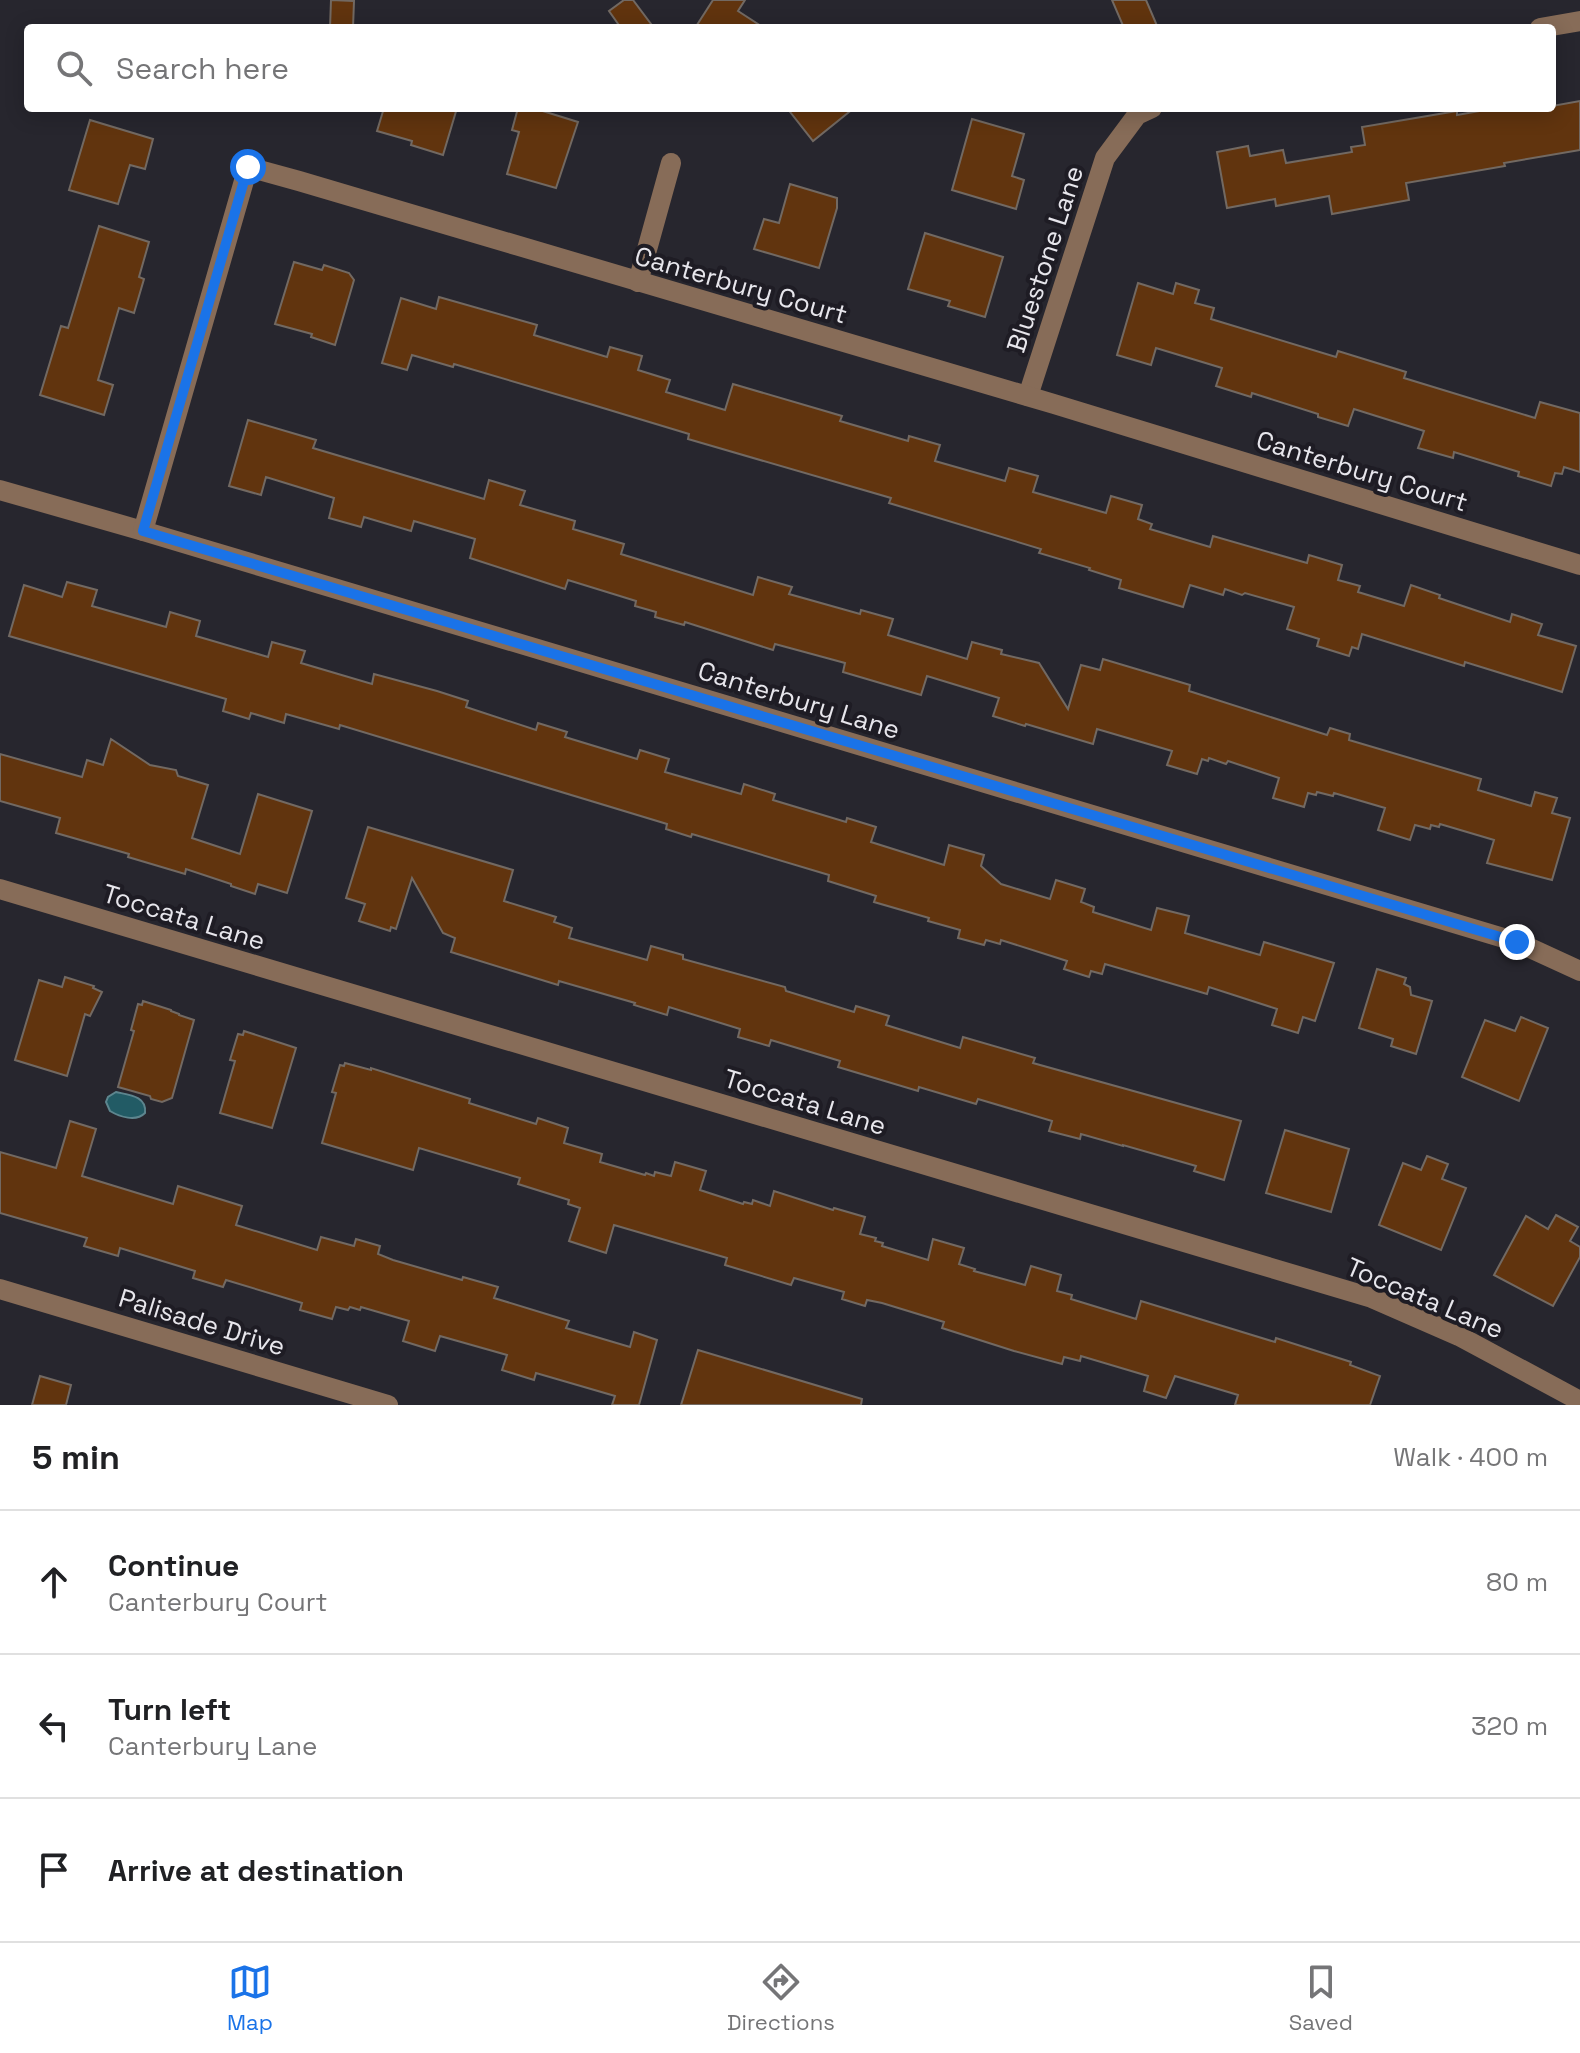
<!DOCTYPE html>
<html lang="en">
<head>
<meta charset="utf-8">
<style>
  :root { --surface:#fff; --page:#f6f6f6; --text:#202124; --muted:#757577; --line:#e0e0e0; --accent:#1a73e8 }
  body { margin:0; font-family:"Space Grotesk",sans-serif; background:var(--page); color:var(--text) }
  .stop { position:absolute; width:24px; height:24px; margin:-18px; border:6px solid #1a73e8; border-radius:50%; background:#fff }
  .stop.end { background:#1a73e8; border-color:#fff; box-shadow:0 2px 8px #0008 }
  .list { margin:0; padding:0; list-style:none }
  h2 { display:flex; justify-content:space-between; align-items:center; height:104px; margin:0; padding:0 32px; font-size:34px }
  h2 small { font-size:26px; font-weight:400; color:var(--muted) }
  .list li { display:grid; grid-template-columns:52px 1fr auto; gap:24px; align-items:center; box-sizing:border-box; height:144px; padding:0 32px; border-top:2px solid var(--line) }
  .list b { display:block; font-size:30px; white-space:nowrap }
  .list p { margin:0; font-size:26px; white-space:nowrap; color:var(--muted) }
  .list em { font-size:26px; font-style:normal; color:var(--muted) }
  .icon { flex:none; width:44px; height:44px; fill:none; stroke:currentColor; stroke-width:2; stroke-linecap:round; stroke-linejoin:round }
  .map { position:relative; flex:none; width:1580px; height:1405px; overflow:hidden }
  .search { position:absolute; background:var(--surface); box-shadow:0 4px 20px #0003; left:24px; right:24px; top:24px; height:88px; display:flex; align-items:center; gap:20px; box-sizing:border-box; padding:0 28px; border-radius:8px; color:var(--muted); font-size:30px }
  .sheet { height:536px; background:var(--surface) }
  nav { display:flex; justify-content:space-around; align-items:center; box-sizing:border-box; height:112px; border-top:2px solid var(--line); background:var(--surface); font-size:22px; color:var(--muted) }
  nav a { display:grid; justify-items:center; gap:4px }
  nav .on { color:var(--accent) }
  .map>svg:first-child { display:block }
</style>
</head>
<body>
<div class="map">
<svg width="1580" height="1405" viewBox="0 0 1580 1405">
  <rect width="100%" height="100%" fill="#27262e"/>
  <path fill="#225b65" stroke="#5d858e" stroke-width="2" d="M116,1092C129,1095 147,1096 145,1113C136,1122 120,1117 110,1111L106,1102L108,1097Z"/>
  <g fill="#61340e" stroke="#726962" stroke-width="2">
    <polygon points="331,0 354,1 353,28 330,28"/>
    <polygon points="624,0 633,0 654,28 621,28 609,11"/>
    <polygon points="713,0 745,0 738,11 764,28 695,28"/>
    <polygon points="1112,0 1146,0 1158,28 1124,28"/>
    <polygon points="1580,101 1580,150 1504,163 1505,166 1406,183 1409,200 1332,214 1329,196 1276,206 1275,199 1227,208 1217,152 1248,146 1250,156 1283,150 1286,163 1352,152 1351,147 1365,145 1362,127 1457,111 1457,115 1496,108 1552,108 1552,106"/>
    <polygon points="384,108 457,108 443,155 411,145 412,141 377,131"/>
    <polygon points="518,108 533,108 578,122 556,188 507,174 519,132 512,130"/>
    <polygon points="787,108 854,108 813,141"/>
    <polygon points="972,119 1024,134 1012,176 1024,180 1016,209 952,190"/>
    <polygon points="90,120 153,139 145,169 130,165 118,204 69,190"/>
    <polygon points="790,184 837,198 837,208 819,268 754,249 764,219 779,223"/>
    <polygon points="99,226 149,242 139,277 144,279 134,313 119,308 98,380 113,385 104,415 40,395 61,326 68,328"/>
    <polygon points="925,233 1003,257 985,317 948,306 950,301 908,289"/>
    <polygon points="294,262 322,270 324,265 349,273 354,280 335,345 311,337 312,334 275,324"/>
    <polygon points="1138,283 1173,294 1176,283 1199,290 1195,303 1214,308 1211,319 1336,357 1338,351 1406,372 1404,378 1535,418 1540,402 1580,413 1580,472 1564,467 1562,474 1555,473 1551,486 1518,476 1519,472 1454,452 1453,458 1418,448 1424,431 1354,409 1348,426 1318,417 1318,414 1252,393 1251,397 1216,386 1222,368 1156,348 1151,365 1117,355"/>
    <polygon points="439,297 537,325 534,335 607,357 610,347 642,356 638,370 670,380 666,392 725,410 733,384 842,416 840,421 908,441 909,436 940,445 935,461 1005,481 1009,468 1038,476 1033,492 1106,513 1111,496 1142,505 1138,519 1152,524 1150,529 1210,547 1213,536 1307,563 1309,555 1342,565 1338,580 1360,586 1358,592 1404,606 1411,585 1440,595 1439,598 1510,622 1512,614 1542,624 1538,635 1576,646 1562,692 1465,662 1464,666 1362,634 1358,649 1352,647 1349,656 1317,646 1319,639 1287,629 1294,607 1245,593 1242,595 1225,589 1223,595 1190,585 1183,607 1119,588 1121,580 1089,570 1090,568 1039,553 1041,549 889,503 891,498 688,439 689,434 593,405 454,364 453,367 412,355 407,370 382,363 401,298 436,309"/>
    <polygon points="248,420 316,440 313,448 484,499 489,480 525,491 520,505 575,521 573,529 624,544 621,554 753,595 758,577 792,587 789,594 860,614 861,610 893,619 888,635 967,659 972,642 1002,650 1001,654 1039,663 1068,709 1081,665 1100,670 1103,659 1190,685 1189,691 1327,735 1330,728 1350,734 1349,740 1481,779 1478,790 1531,806 1535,792 1557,798 1552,813 1570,818 1552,880 1487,863 1494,840 1440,824 1439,827 1431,825 1430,829 1415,825 1410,840 1378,830 1385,808 1334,793 1333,796 1317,792 1316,795 1308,793 1304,807 1273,798 1279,778 1228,761 1226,764 1209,758 1208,761 1202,759 1197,774 1167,765 1172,751 1097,729 1093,744 1026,724 1025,726 993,716 999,698 927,676 921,695 843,672 845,663 775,644 773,650 685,622 684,625 655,617 656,612 635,606 636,601 568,580 565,589 470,558 475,539 414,521 411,531 364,517 361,527 329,518 334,498 266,477 261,495 229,486"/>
    <polygon points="67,582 97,590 92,606 166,627 170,612 200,621 196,636 268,657 272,642 305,651 301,663 372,684 374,674 437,691 468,701 466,707 536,730 538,723 567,732 565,737 637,759 640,750 669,759 665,772 741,794 744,784 775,794 773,800 846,822 847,818 876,827 871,842 944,865 949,845 984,855 981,866 1001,884 1050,899 1056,880 1085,889 1081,902 1094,907 1093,912 1151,930 1157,908 1189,916 1185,933 1260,955 1264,942 1334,963 1315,1021 1303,1017 1298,1033 1272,1025 1277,1009 1209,987 1207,994 1105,964 1102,974 1091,971 1089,977 1064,969 1067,961 1001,940 1000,944 986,940 984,945 958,938 960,930 928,921 929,918 874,902 876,896 828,881 829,875 692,834 691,837 666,829 667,824 340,725 339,729 286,714 284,723 251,713 249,719 223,711 226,699 9,636 24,585 62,597"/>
    <polygon points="111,739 150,765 176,770 178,776 208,785 192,838 240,854 258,794 312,811 287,893 258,884 255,894 231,886 231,884 186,869 185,874 128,857 129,854 56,833 60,818 0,801 0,754 82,777 87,760 103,765"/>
    <polygon points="368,827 513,870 504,901 556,917 554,922 572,928 569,938 647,960 651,946 683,955 683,959 785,987 786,991 854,1012 856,1006 889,1016 886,1025 960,1048 963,1037 1035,1058 1033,1063 1241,1121 1224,1180 1194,1171 1196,1166 1123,1145 1123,1146 1081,1134 1080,1139 1049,1131 1052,1121 978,1099 976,1104 919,1087 918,1091 838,1067 840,1061 771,1040 769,1046 738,1037 740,1029 669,1007 667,1015 634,1005 635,1003 559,981 558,985 451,952 455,938 443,933 412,878 396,929 391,927 390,931 359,921 365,904 346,898"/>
    <polygon points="1377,969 1406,978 1404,984 1410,987 1411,995 1432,1001 1416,1054 1391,1046 1393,1039 1359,1028"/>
    <polygon points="65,977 94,986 93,988 102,992 90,1016 85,1014 67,1076 15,1060 39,980 62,987"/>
    <polygon points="143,1001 171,1010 171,1011 179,1014 179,1015 194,1020 172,1098 162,1102 151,1099 150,1096 118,1087 134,1031 131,1030 138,1004 142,1005"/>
    <polygon points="1521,1017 1548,1028 1519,1101 1462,1077 1485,1020 1515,1031"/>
    <polygon points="244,1031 296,1048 272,1128 220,1113 235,1061 230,1060 238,1034 243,1035"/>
    <polygon points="345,1063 371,1070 371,1068 470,1099 469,1103 536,1124 538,1118 568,1128 564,1143 602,1154 600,1162 645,1175 646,1173 654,1176 655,1172 671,1176 675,1162 706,1171 700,1190 743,1204 744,1202 752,1204 753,1200 770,1206 774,1191 833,1210 834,1208 865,1217 860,1234 876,1238 875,1241 883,1243 882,1246 928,1260 933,1239 964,1248 959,1264 975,1269 974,1271 1025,1285 1031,1266 1061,1275 1057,1291 1072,1295 1071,1299 1136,1319 1141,1301 1275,1342 1276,1338 1351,1362 1350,1365 1380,1376 1370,1405 1235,1405 1238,1395 1175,1376 1166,1398 1144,1391 1148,1376 1081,1356 1080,1361 1064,1357 1062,1364 1014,1351 942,1328 944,1322 882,1303 867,1300 865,1306 842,1299 844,1292 794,1278 791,1285 725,1265 727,1258 614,1225 606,1253 569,1241 580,1208 568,1204 569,1200 518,1184 520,1178 419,1148 413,1170 322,1143 336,1093 332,1092 340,1065 344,1066"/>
    <polygon points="70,1121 96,1129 82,1176 173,1204 178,1186 242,1206 236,1225 317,1250 321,1237 354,1246 356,1239 380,1246 378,1254 393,1260 462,1280 463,1277 498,1287 494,1298 569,1321 566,1328 630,1347 634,1332 657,1340 639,1405 612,1405 615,1396 536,1373 534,1380 502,1370 507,1355 440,1336 435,1351 403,1341 409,1321 361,1307 360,1310 350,1307 348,1310 336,1307 332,1319 300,1310 302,1303 226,1280 223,1287 193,1278 195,1271 120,1248 118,1256 84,1246 87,1238 0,1213 0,1152 56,1168"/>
    <polygon points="1285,1130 1349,1149 1331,1212 1266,1193"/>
    <polygon points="1427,1156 1448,1164 1442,1179 1466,1188 1441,1250 1379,1225 1403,1163 1421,1170"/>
    <polygon points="1556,1215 1578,1227 1570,1241 1580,1247 1580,1257 1553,1306 1494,1275 1526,1216 1548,1229"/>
    <polygon points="698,1350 862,1399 861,1405 681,1405"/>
    <polygon points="40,1376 71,1385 66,1405 32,1405"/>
  </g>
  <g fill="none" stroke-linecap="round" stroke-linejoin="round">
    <g stroke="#876c58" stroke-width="20">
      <polyline points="1540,28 1580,21"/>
      <polyline points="638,282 671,163"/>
      <polyline points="1028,396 1105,158 1137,115 1152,108"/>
      <polyline points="0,490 143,531 1517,942 1580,971"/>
      <polyline points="143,531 248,167 299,181 1054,404 1580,565"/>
      <polyline points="0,889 1372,1298 1459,1336 1580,1401"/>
      <polyline points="0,1289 388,1405"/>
    </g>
  </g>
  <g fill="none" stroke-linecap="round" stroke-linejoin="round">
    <polyline stroke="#1a73e8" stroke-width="10" points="248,167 143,531 1517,942"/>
  </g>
  <g text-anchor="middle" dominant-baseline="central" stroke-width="8" stroke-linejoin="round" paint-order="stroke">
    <g font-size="26" fill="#e7e6ec" stroke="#1e1c24">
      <text transform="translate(1045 259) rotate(-72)">Bluestone Lane</text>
      <text transform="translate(741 285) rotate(16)">Canterbury Court</text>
      <text transform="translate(1362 471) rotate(17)">Canterbury Court</text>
      <text transform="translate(799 700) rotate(17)">Canterbury Lane</text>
      <text transform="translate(184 917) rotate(17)">Toccata Lane</text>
      <text transform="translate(805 1102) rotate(17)">Toccata Lane</text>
      <text transform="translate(1425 1298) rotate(23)">Toccata Lane</text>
      <text transform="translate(202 1322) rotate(17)">Palisade Drive</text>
    </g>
  </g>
</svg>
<div class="stop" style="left:248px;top:167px"></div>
<div class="stop end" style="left:1517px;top:942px"></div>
<div class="search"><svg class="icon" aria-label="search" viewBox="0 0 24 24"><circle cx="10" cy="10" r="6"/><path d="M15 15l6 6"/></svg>Search here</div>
</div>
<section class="sheet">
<h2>5 min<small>Walk · 400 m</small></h2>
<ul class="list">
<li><svg class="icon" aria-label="ahead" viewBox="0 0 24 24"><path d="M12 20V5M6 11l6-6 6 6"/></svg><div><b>Continue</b><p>Canterbury Court</p></div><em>80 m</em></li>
<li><svg class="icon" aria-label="left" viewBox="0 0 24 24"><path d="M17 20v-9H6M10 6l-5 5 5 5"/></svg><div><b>Turn left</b><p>Canterbury Lane</p></div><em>320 m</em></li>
<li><svg class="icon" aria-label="arrive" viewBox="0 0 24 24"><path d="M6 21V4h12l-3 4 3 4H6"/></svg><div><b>Arrive at destination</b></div></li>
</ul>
</section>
<nav>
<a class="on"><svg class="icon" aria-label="map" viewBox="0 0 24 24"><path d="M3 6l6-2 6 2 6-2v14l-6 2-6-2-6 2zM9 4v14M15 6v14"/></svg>Map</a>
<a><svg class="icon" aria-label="directions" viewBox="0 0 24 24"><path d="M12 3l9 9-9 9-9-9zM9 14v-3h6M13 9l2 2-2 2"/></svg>Directions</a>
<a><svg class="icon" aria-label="saved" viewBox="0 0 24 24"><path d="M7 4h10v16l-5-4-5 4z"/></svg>Saved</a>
</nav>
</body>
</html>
